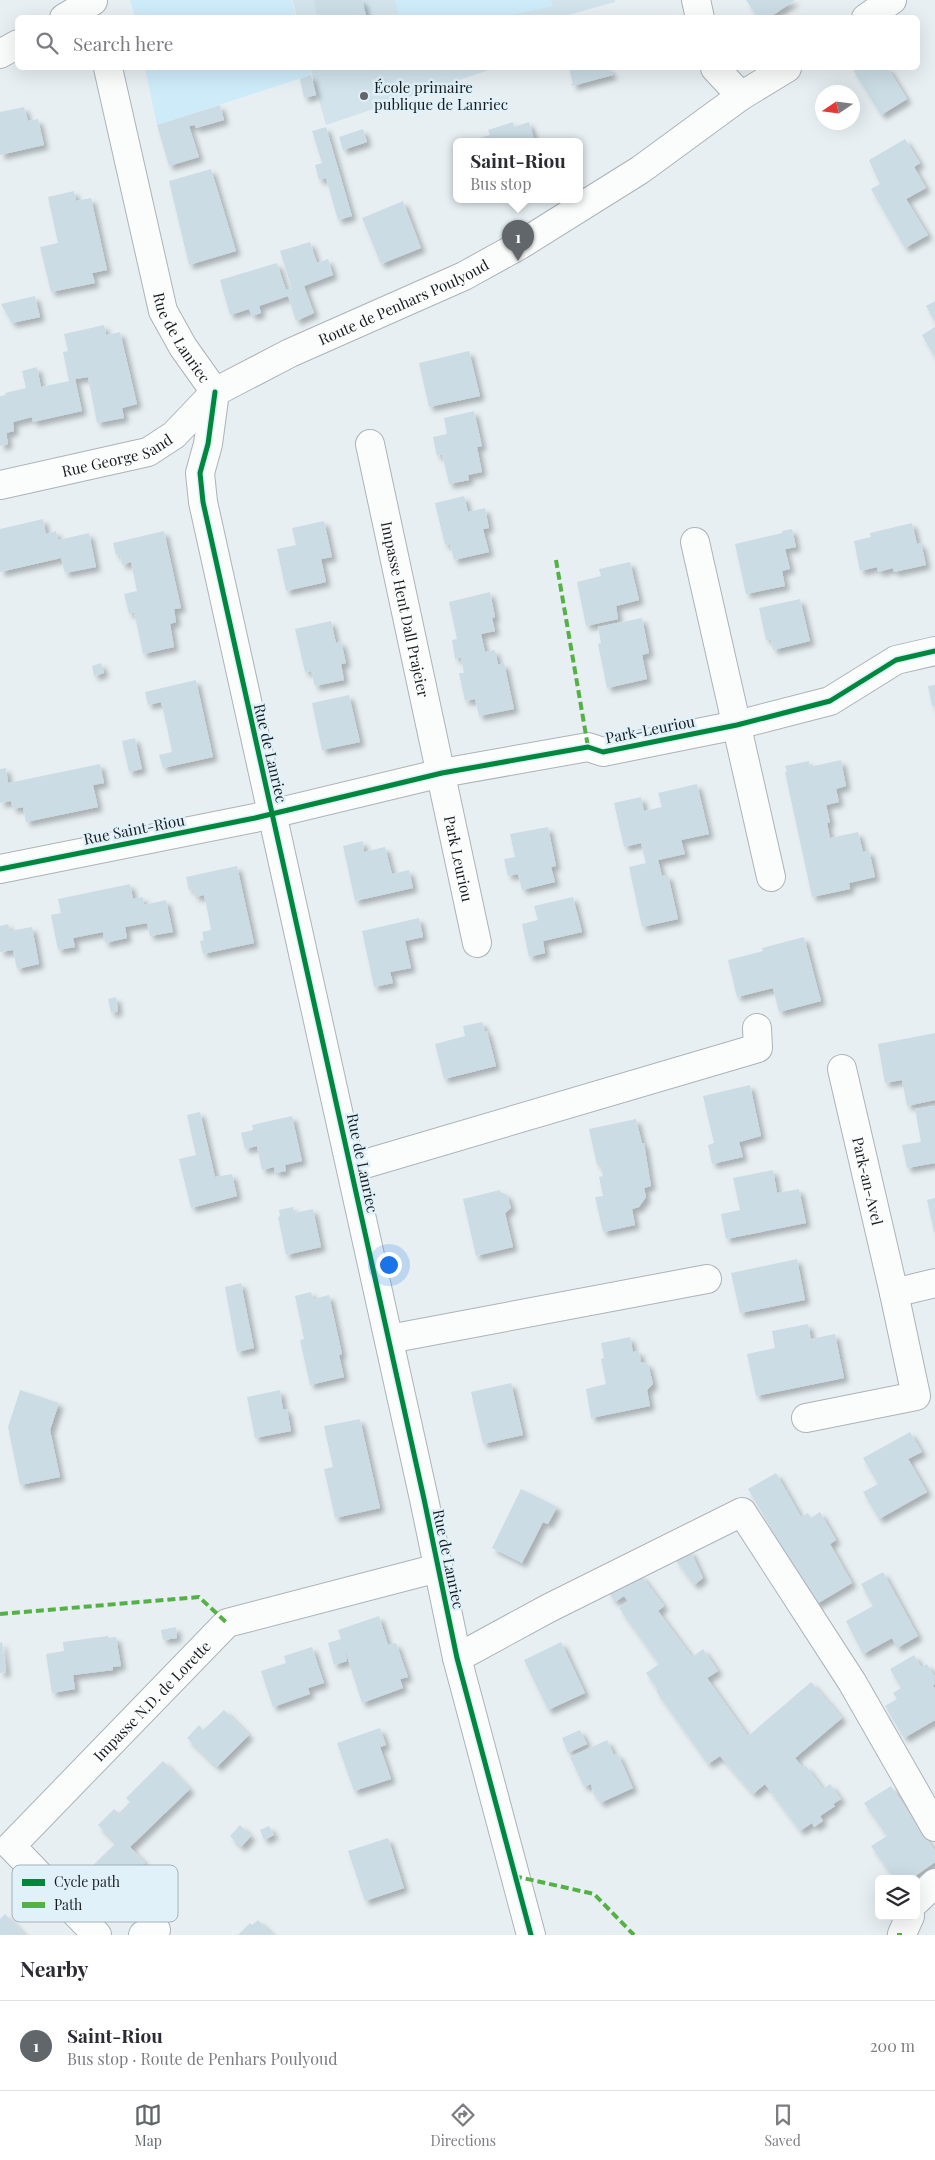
<!DOCTYPE html>
<html lang="en">
<head>
<meta charset="utf-8">
<style>
  :root { --surface:#fff; --page:#f2f2f3; --text:#2b2b33; --muted:#7c7c81; --line:#e1e1e2; --accent:#606669 }
  body { margin:0; font-family:"Playfair Display",serif; background:var(--page); color:var(--text) }
  .controls { position:absolute; right:15px; bottom:15px; display:grid; overflow:hidden; border-radius:8px; box-shadow:0 5px 20px #0002 }
  .controls button { width:45px; height:45px; display:grid; place-items:center; padding:0; border:0; border-bottom:1px solid var(--line); background:var(--surface); color:var(--text); font:25px sans-serif }
  .compass { position:absolute; left:815px; top:85px; width:45px; height:45px; border-radius:50%; background:var(--surface); box-shadow:0 5px 20px #0002; rotate:257deg }
  .you { position:absolute; left:388px; top:1264px; width:18px; height:18px; margin:-12px; border:4px solid #fff; border-radius:50%; background:#1a73e8; box-shadow:0 0 0 8px #1a73e833 }
  .badge { display:grid; place-items:center; width:32px; height:32px; border-radius:50%; background:var(--accent); color:#fff; font-size:16px; font-weight:700 }
  .pin { position:absolute; translate:-50% -41px; filter:drop-shadow(0 1px 2px #0008) }
  .pin::after { content:''; position:absolute; top:26px; width:18px; height:15px; background:inherit; clip-path:polygon(0 0,100% 0,50% 100%) }
  .popup { position:absolute; left:453px; top:138px; width:130px; height:65px; box-sizing:border-box; display:grid; place-content:center; border-radius:8px; background:var(--surface); filter:drop-shadow(0 1px 4px #0005); font-size:16px; white-space:nowrap; color:var(--muted) }
  .popup b { font-size:19px; color:var(--text) }
  .popup::after { content:''; position:absolute; left:50%; top:100%; margin-left:-10px; border:10px solid transparent; border-top-color:var(--surface) }
  .list { margin:0; padding:0; list-style:none }
  h2 { display:flex; justify-content:space-between; align-items:center; height:65px; margin:0; padding:0 20px; font-size:21px }
  h2 small { font-size:16px; font-weight:400; color:var(--muted) }
  .list li { display:grid; grid-template-columns:32px 1fr auto; gap:15px; align-items:center; box-sizing:border-box; height:90px; padding:0 20px; border-top:1px solid var(--line) }
  .list b { display:block; font-size:19px; white-space:nowrap }
  .list p { margin:0; font-size:16px; white-space:nowrap; color:var(--muted) }
  .list em { font-size:16px; font-style:normal; color:var(--muted) }
  .icon { flex:none; width:28px; height:28px; fill:none; stroke:currentColor; stroke-width:2; stroke-linecap:round; stroke-linejoin:round }
  .map { position:relative; flex:none; width:935px; height:1935px; overflow:hidden }
  .search { position:absolute; background:var(--surface); box-shadow:0 5px 20px #0002; left:15px; right:15px; top:15px; height:55px; display:flex; align-items:center; gap:12px; box-sizing:border-box; padding:0 18px; border-radius:8px; color:var(--muted); font-size:19px }
  .sheet { height:155px; background:var(--surface) }
  nav { display:flex; justify-content:space-around; align-items:center; box-sizing:border-box; height:70px; border-top:1px solid var(--line); background:var(--surface); font-size:14px; color:var(--muted) }
  nav a { display:grid; justify-items:center; gap:2px }
  nav .on { color:var(--accent) }
  .map>svg:first-child { display:block }
</style>
</head>
<body>
<div class="map">
<svg width="935" height="1935" viewBox="0 0 935 1935">
  <defs>
    <filter id="shadow"><feDropShadow dx="4.5" dy="4.5" stdDeviation="2.5" flood-color="#0004"/></filter>
  </defs>
  <rect width="100%" height="100%" fill="#e7eff3"/>
  <g fill="#d2e3eb">
    <polygon points="292,0 615,0 615,2 561,17 297,18"/>
    <polygon points="310,68 495,68 326,125"/>
  </g>
  <g fill="#ceebfa">
    <polygon points="130,0 291,0 296,17 135,17"/>
    <polygon points="395,0 551,0 553,6 503,17 399,18"/>
    <polygon points="145,68 309,68 311,75 157,125"/>
  </g>
  <g fill="#cbdce5" filter="url(#shadow)">
    <polygon points="314,0 362,0 367,18 318,18"/>
    <polygon points="746,0 795,0 769,18 758,18"/>
    <polygon points="569,68 609,68 611,74 613,73 613,75 572,86 571,84 573,84"/>
    <polygon points="852,68 888,68 907,99 881,115"/>
    <polygon points="311,75 316,95 304,98 300,79"/>
    <polygon points="220,105 224,120 196,128 195,125 189,126 199,157 169,166 157,125"/>
    <polygon points="24,107 28,121 38,119 44,145 0,155 0,112"/>
    <polygon points="513,122 514,127 529,122 535,142 473,142 472,140 490,135 488,130"/>
    <polygon points="326,127 352,216 338,220 326,178 319,180 315,165 322,163 312,131"/>
    <polygon points="363,129 367,142 343,150 339,137"/>
    <polygon points="905,139 920,163 914,167 926,188 906,199 928,235 905,248 871,189 880,184 869,160"/>
    <polygon points="211,169 236,251 189,265 169,181"/>
    <polygon points="74,191 76,201 91,198 107,270 92,273 95,283 51,292 40,247 58,243 48,197"/>
    <polygon points="403,201 421,248 381,264 362,218"/>
    <polygon points="310,242 317,263 328,259 333,275 304,286 314,313 296,321 288,296 259,306 261,313 252,316 249,309 230,315 220,280 277,263 286,290 292,289 280,251"/>
    <polygon points="35,296 40,317 12,323 1,304"/>
    <polygon points="935,301 935,322 926,306"/>
    <polygon points="104,325 106,335 120,332 137,404 122,408 124,418 97,423 88,377 75,379 82,411 33,422 32,417 13,422 14,431 6,433 8,444 0,446 0,396 6,395 5,393 26,388 22,371 37,367 41,387 69,381 63,352 68,351 64,334"/>
    <polygon points="935,327 935,358 922,335"/>
    <polygon points="469,351 480,396 429,407 419,363"/>
    <polygon points="474,411 482,446 477,447 482,472 468,475 469,480 449,484 442,454 437,456 433,437 447,434 444,418"/>
    <polygon points="464,496 468,512 485,508 489,528 483,529 489,552 454,560 450,544 445,545 435,503"/>
    <polygon points="43,519 46,534 56,531 58,540 89,533 96,567 65,573 61,558 0,572 0,529"/>
    <polygon points="324,521 332,557 321,559 326,582 286,591 277,549 296,545 292,528"/>
    <polygon points="912,523 917,544 921,543 926,565 894,572 893,568 878,572 877,567 860,571 854,541 871,537 870,533"/>
    <polygon points="792,529 796,547 785,549 790,569 782,571 785,586 746,594 735,544 782,533 782,531"/>
    <polygon points="164,531 181,608 174,609 176,622 170,624 174,647 143,654 134,612 129,614 124,594 137,591 131,562 122,565 120,554 116,555 113,543"/>
    <polygon points="630,562 639,600 616,606 618,619 586,626 577,582 601,576 599,569"/>
    <polygon points="490,592 495,617 492,618 495,631 481,634 485,652 495,650 498,665 504,663 514,709 479,716 475,699 465,701 459,673 464,673 461,657 455,659 452,640 457,639 449,602"/>
    <polygon points="800,599 810,641 773,650 771,639 766,640 759,608"/>
    <polygon points="642,618 649,653 642,655 647,679 607,688 598,644 601,643 598,627"/>
    <polygon points="331,621 336,643 341,641 346,663 341,664 344,680 315,686 311,671 305,672 295,629"/>
    <polygon points="101,663 104,673 94,676 92,666"/>
    <polygon points="196,680 213,757 163,768 159,755 172,752 167,727 161,702 148,705 145,692"/>
    <polygon points="935,685 935,705 932,706 928,686"/>
    <polygon points="349,695 360,742 322,750 312,703"/>
    <polygon points="135,738 142,769 129,772 122,741"/>
    <polygon points="841,760 846,786 836,789 839,802 826,805 830,822 827,823 830,838 858,832 863,852 869,850 875,877 849,883 850,889 812,897 785,772 787,772 785,766 809,761 809,767"/>
    <polygon points="100,764 104,783 93,785 98,807 26,822 23,807 13,809 11,801 0,803 0,769 6,768 8,783"/>
    <polygon points="697,784 709,834 681,840 685,854 658,860 662,876 668,875 678,919 642,927 629,867 646,863 641,843 624,847 614,803 641,797 644,811 662,807 658,793"/>
    <polygon points="548,827 556,866 551,867 555,882 522,890 518,874 508,876 504,859 515,857 510,834"/>
    <polygon points="363,841 364,852 385,847 392,874 409,870 413,888 355,901 343,846"/>
    <polygon points="237,866 254,943 203,954 200,941 204,940 202,932 211,930 208,913 204,895 195,897 193,889 189,890 186,877"/>
    <polygon points="130,884 133,899 143,897 144,905 166,900 173,932 150,936 147,923 125,927 127,938 105,943 103,932 73,938 75,947 58,950 51,915 61,913 58,899"/>
    <polygon points="573,897 582,932 543,941 545,953 529,957 522,924 538,920 534,906"/>
    <polygon points="419,918 423,937 405,941 411,968 390,972 393,983 374,987 362,931"/>
    <polygon points="8,924 10,931 32,927 39,964 17,969 13,950 0,952 0,926"/>
    <polygon points="804,937 821,1001 779,1012 773,988 737,997 728,960 763,951 762,948"/>
    <polygon points="116,997 118,1011 111,1013 108,999"/>
    <polygon points="482,1022 485,1032 487,1031 496,1066 444,1079 435,1044 465,1036 463,1026"/>
    <polygon points="935,1033 935,1100 907,1106 902,1080 885,1083 878,1044"/>
    <polygon points="750,1085 761,1136 739,1142 743,1157 712,1164 708,1145 714,1143 703,1096"/>
    <polygon points="935,1106 935,1163 907,1168 902,1145 921,1142 915,1109"/>
    <polygon points="200,1112 215,1177 232,1174 237,1196 191,1208 179,1159 196,1155 187,1115"/>
    <polygon points="292,1116 302,1161 285,1165 286,1171 275,1173 274,1167 262,1170 257,1146 245,1149 241,1133 253,1130 252,1125"/>
    <polygon points="636,1119 642,1143 644,1143 651,1186 644,1188 646,1197 639,1207 632,1209 635,1225 603,1232 595,1197 603,1196 599,1177 603,1176 600,1165 597,1165 589,1129"/>
    <polygon points="773,1170 777,1193 799,1189 806,1223 726,1239 721,1214 740,1210 733,1178"/>
    <polygon points="500,1190 500,1192 507,1195 511,1208 505,1213 513,1247 476,1256 463,1199"/>
    <polygon points="935,1198 935,1232 934,1232 927,1200"/>
    <polygon points="293,1207 294,1213 313,1209 321,1247 286,1255 278,1217 280,1216 279,1210"/>
    <polygon points="797,1259 805,1300 740,1313 731,1273"/>
    <polygon points="241,1283 254,1348 237,1352 225,1287"/>
    <polygon points="311,1292 313,1299 329,1295 342,1354 339,1355 344,1377 310,1385 300,1340 304,1339 295,1296"/>
    <polygon points="808,1324 811,1339 835,1334 844,1378 756,1396 747,1354 775,1348 772,1331"/>
    <polygon points="630,1337 633,1352 639,1351 641,1362 648,1364 653,1384 647,1390 650,1406 591,1418 586,1389 606,1384 601,1359 604,1358 601,1343"/>
    <polygon points="511,1383 523,1435 483,1444 471,1392"/>
    <polygon points="20,1390 59,1403 50,1430 60,1477 20,1485 8,1427"/>
    <polygon points="280,1390 283,1409 287,1409 291,1431 255,1438 247,1397"/>
    <polygon points="360,1419 380,1508 335,1518 324,1469 333,1467 324,1426"/>
    <polygon points="910,1432 922,1452 908,1459 927,1492 879,1519 863,1492 878,1484 863,1458"/>
    <polygon points="776,1473 801,1517 808,1513 811,1518 820,1512 836,1540 830,1544 852,1583 815,1605 748,1489"/>
    <polygon points="521,1489 557,1507 548,1524 543,1522 522,1563 492,1548"/>
    <polygon points="690,1550 703,1578 694,1585 675,1559"/>
    <polygon points="883,1572 918,1636 897,1648 892,1638 863,1654 846,1621 873,1606 861,1584"/>
    <polygon points="641,1575 664,1606 658,1611 692,1657 703,1649 718,1671 707,1678 748,1736 811,1682 842,1718 795,1758 803,1768 806,1766 823,1789 830,1784 841,1799 833,1804 835,1806 820,1816 823,1821 814,1827 812,1823 800,1831 765,1784 753,1794 720,1756 708,1764 656,1691 658,1690 646,1673 659,1664 619,1608 628,1601 624,1596 615,1602 608,1592"/>
    <polygon points="379,1616 388,1645 396,1643 408,1677 400,1679 403,1688 362,1703 345,1650 347,1661 334,1665 328,1643 341,1639 338,1630"/>
    <polygon points="176,1627 177,1638 163,1640 161,1630"/>
    <polygon points="108,1636 109,1638 116,1637 121,1666 113,1667 113,1670 73,1675 75,1689 52,1693 46,1654 64,1651 63,1642"/>
    <polygon points="2,1642 6,1672 0,1673 0,1643"/>
    <polygon points="561,1642 585,1693 548,1710 524,1660"/>
    <polygon points="312,1647 324,1683 308,1688 310,1694 273,1707 261,1671 286,1663 284,1656"/>
    <polygon points="914,1655 921,1667 927,1664 935,1677 935,1684 933,1685 935,1689 935,1720 904,1738 885,1706 897,1699 893,1693 901,1688 890,1669"/>
    <polygon points="224,1710 249,1735 217,1767 187,1738 199,1725 203,1730"/>
    <polygon points="380,1728 386,1745 380,1747 391,1779 354,1791 337,1743"/>
    <polygon points="580,1730 587,1744 568,1753 562,1738"/>
    <polygon points="607,1740 614,1755 618,1754 633,1788 600,1803 596,1795 594,1796 591,1784 584,1787 570,1757"/>
    <polygon points="163,1761 190,1789 130,1847 145,1863 112,1895 111,1893 104,1899 84,1878 90,1872 88,1870 116,1843 98,1825 114,1809 119,1813 130,1802 126,1798"/>
    <polygon points="891,1786 935,1851 935,1862 911,1879 894,1879 871,1846 887,1836 864,1803"/>
    <polygon points="240,1825 251,1836 241,1847 230,1836"/>
    <polygon points="269,1826 274,1835 264,1840 260,1830"/>
    <polygon points="388,1838 404,1888 365,1901 348,1851"/>
    <polygon points="5,1914 25,1935 0,1935 0,1919"/>
    <polygon points="258,1920 273,1935 238,1935 250,1923 252,1925"/>
  </g>
  <g fill="none" stroke-linecap="round" stroke-linejoin="round">
    <defs>
      <g id="minor">
        <polyline points="696,0 700,18"/>
        <polyline points="64,18 93,1"/>
        <polyline points="866,18 892,0"/>
        <polyline points="0,54 18,44"/>
        <path id="s1" d="M108,68L163,311L183,347L215,392L208,444L200,473L203,502L424,1499L457,1658L531,1935"/>
        <polyline points="715,68 741,96"/>
        <path id="s2" d="M370,444L477,943"/>
        <path id="s3" d="M0,485L148,452L174,435L215,392L290,353L464,276L520,245L640,170L741,96L787,68"/>
        <polyline points="695,542 771,877"/>
        <polyline points="0,869 255,818 442,773 588,747 603,752 737,725 830,701 896,660 935,651"/>
        <path id="s4" d="M842,1069L894,1293L935,1283"/>
        <polyline points="351,1168 758,1048 757,1028"/>
        <polyline points="389,1339 707,1279"/>
        <polyline points="806,1418 916,1396 894,1293"/>
        <polyline points="457,1658 549,1608 742,1512 852,1682 935,1827"/>
        <polyline points="916,1901 935,1883"/>
        <polyline points="902,1934 910,1916"/>
        <path id="s5" d="M97,1935L11,1846L227,1623L438,1568"/>
        <polyline points="143,1935 156,1930"/>
      </g>
    </defs>
    <use href="#minor" stroke="#adb3b6" stroke-width="30"/>
    <use href="#minor" stroke="#fbfdfd" stroke-width="28"/>
    <g stroke="#55b145" stroke-width="4" stroke-dasharray="8 4" stroke-linecap="butt">
      <polyline points="556,560 588,747"/>
      <polyline points="0,1614 199,1597 227,1623"/>
      <polyline points="514,1876 594,1894 634,1935"/>
      <polyline points="897,1935 902,1935"/>
    </g>
    <defs>
      <g id="cycleway">
        <polyline points="215,392 208,444 200,473 203,502 424,1499 457,1658 531,1935"/>
        <polyline points="0,869 255,818 442,773 588,747 603,752 737,725 830,701 896,660 935,651"/>
      </g>
    </defs>
    <use href="#cycleway" stroke="#e1f1f9" stroke-width="8"/>
    <use href="#cycleway" stroke="#00873e" stroke-width="5"/>
  </g>
  <circle fill="#606669" stroke="#e1f1f9" stroke-width="2" cx="364" cy="96" r="5"/>
  <g text-anchor="middle" dominant-baseline="central" stroke-width="5" stroke-linejoin="round" paint-order="stroke">
    <g font-size="15" fill="#171d1f" stroke="#e1f1f9" text-anchor="start">
      <text x="374" y="87">École primaire<tspan x="374" dy="17">publique de Lanriec</tspan></text>
    </g>
    <g font-size="15" fill="#171d1f" stroke="#e1f1f9">
      <text stroke="none"><textPath href="#s3" startOffset="451">Route de Penhars Poulyoud</textPath></text>
      <text stroke="none"><textPath href="#s1" startOffset="281">Rue de Lanriec</textPath></text>
      <text stroke="none"><textPath href="#s3" startOffset="121">Rue George Sand</textPath></text>
      <text stroke="none"><textPath href="#s2" startOffset="169">Impasse Hent Dall Prajeier</textPath></text>
      <text transform="translate(650 729) rotate(-11)">Park-Leuriou</text>
      <text transform="translate(271 753) rotate(77)">Rue de Lanriec</text>
      <text transform="translate(134 829) rotate(-11)">Rue Saint-Riou</text>
      <text stroke="none"><textPath href="#s2" startOffset="424">Park Leuriou</textPath></text>
      <text transform="translate(363 1163) rotate(78)">Rue de Lanriec</text>
      <text stroke="none"><textPath href="#s4" startOffset="115">Park-an-Avel</textPath></text>
      <text transform="translate(449 1559) rotate(78)">Rue de Lanriec</text>
      <text stroke="none"><textPath href="#s5" startOffset="326">Impasse N.D. de Lorette</textPath></text>
    </g>
  </g>
  <rect x="12" y="1865" width="166" height="57" rx="8" fill="#e1f1f9" stroke="#a4b1b8" stroke-width="1"/>
  <rect x="22" y="1879" width="23" height="7" fill="#00873e"/>
  <rect x="22" y="1902" width="23" height="6" fill="#55b145"/>
  <g font-size="14" fill="#171d1f">
    <text x="54" y="1887">Cycle path</text>
    <text x="54" y="1910">Path</text>
  </g>
</svg>
<div class="controls">
<button><svg class="icon" aria-label="layers" viewBox="0 0 24 24"><path d="M12 4l9 5-9 5-9-5zM3 14l9 5 9-5"/></svg></button>
</div>
<svg class="compass" viewBox="-18 -18 36 36"><path d="M0-13l5 13h-10z" fill="#e53935"/><path d="M0 13l5-13h-10z" fill="#7c7c81"/></svg>
<div class="you"></div>
<div class="pin badge" style="left:518px;top:261px">1</div>
<div class="popup"><b>Saint-Riou</b>Bus stop</div>
<div class="search"><svg class="icon" aria-label="search" viewBox="0 0 24 24"><circle cx="10" cy="10" r="6"/><path d="M15 15l6 6"/></svg>Search here</div>
</div>
<section class="sheet">
<h2>Nearby<small></small></h2>
<ul class="list">
<li><span class="badge">1</span><div><b>Saint-Riou</b><p>Bus stop · Route de Penhars Poulyoud</p></div><em>200 m</em></li>
</ul>
</section>
<nav>
<a class="on"><svg class="icon" aria-label="map" viewBox="0 0 24 24"><path d="M3 6l6-2 6 2 6-2v14l-6 2-6-2-6 2zM9 4v14M15 6v14"/></svg>Map</a>
<a><svg class="icon" aria-label="directions" viewBox="0 0 24 24"><path d="M12 3l9 9-9 9-9-9zM9 14v-3h6M13 9l2 2-2 2"/></svg>Directions</a>
<a><svg class="icon" aria-label="saved" viewBox="0 0 24 24"><path d="M7 4h10v16l-5-4-5 4z"/></svg>Saved</a>
</nav>
</body>
</html>
